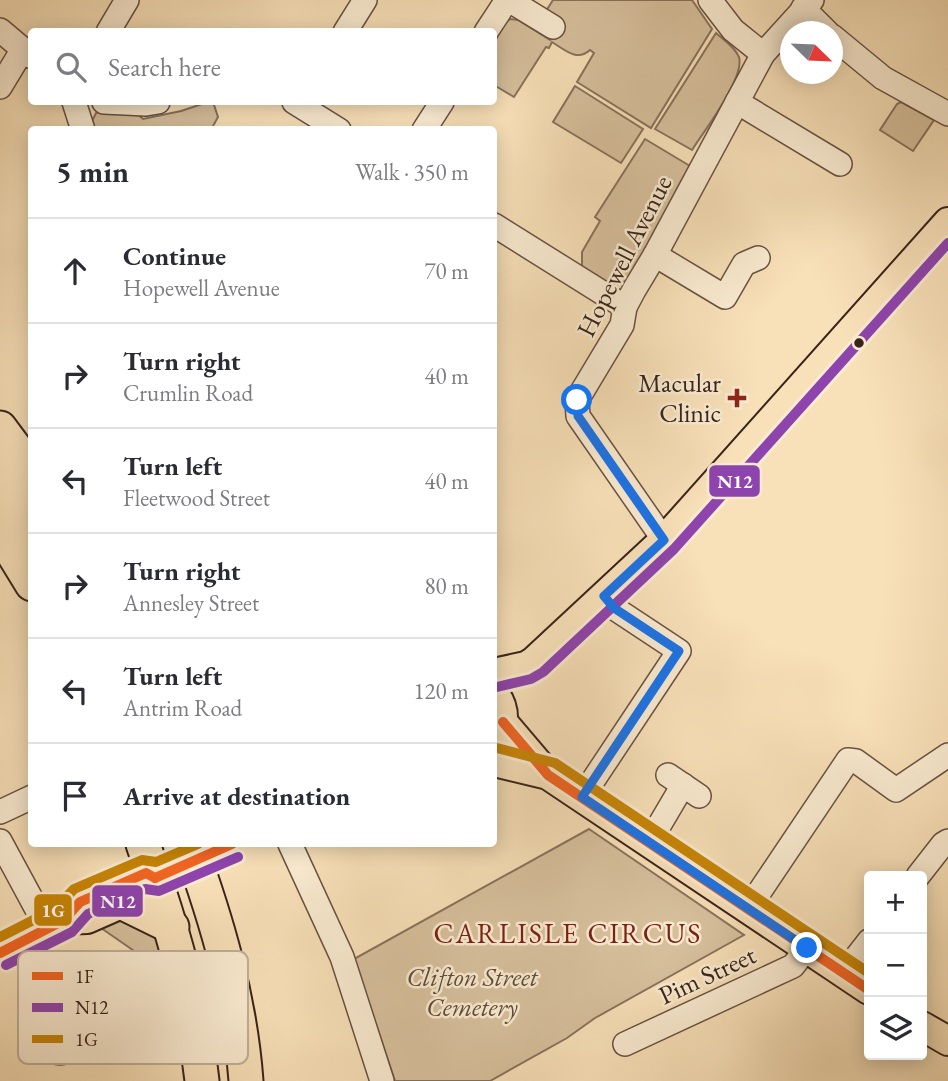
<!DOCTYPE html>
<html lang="en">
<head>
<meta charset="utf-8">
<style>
  :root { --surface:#fff; --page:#f7f7f7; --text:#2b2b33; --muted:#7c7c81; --line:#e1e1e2 }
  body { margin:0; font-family:"EB Garamond",serif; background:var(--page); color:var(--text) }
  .controls { position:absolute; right:21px; bottom:21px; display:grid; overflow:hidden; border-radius:7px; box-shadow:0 4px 18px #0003 }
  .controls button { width:63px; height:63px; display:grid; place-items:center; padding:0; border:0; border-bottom:2px solid var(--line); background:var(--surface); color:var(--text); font:35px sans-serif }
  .compass { position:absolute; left:780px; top:21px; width:63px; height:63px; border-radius:50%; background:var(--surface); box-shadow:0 4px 18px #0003; rotate:113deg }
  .stop { position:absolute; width:21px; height:21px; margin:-16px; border:5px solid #1a73e8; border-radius:50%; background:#fff }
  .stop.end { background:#1a73e8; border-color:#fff; box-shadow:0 2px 7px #0008 }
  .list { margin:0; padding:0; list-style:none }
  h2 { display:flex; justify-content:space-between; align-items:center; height:91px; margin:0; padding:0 28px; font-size:30px }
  h2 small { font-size:23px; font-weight:400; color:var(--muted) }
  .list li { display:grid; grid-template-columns:46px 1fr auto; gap:21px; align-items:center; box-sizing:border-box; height:105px; padding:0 28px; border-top:2px solid var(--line) }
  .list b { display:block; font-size:26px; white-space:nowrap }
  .list p { margin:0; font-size:23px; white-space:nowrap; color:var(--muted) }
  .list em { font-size:23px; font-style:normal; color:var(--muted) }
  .icon { flex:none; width:38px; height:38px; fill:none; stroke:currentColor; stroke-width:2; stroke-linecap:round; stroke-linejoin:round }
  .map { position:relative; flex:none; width:948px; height:1081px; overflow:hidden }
  .search { position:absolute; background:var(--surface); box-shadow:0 4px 18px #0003; left:28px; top:28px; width:469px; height:77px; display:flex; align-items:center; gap:18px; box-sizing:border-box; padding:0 24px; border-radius:7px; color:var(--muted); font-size:26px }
  .panel { position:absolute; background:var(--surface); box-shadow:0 4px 18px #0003; left:28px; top:126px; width:469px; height:721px; border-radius:7px }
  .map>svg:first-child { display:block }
</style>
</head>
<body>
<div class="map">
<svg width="948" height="1081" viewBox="0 0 948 1081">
  <rect width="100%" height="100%" fill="#f8e0b8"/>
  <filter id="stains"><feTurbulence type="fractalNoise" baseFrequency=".00286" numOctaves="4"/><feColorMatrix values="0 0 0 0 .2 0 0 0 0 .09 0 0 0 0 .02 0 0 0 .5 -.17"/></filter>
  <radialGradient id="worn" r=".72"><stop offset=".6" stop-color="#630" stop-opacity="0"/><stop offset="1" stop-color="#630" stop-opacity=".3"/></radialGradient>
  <g fill="#d7c09d" stroke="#88725c" stroke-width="2">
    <path d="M553,0H692L712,29L651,128L577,82L594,53L590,50C577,62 565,50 552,42L549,48L546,47L514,97L494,85C494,61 489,35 510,19L518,20L550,40L562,22L546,11Z"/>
    <path d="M716,33C724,40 735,47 739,57C745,78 704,131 692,150L655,129Z"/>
    <polygon points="575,86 643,129 621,163 553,122"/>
    <polygon points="208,102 213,102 218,117 211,130 94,129 92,121 96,113 100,111 136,113 143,119 181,111"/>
    <polygon points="901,102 934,120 913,151 880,130 897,104"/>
    <path d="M645,139L690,166L631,276C616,295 596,279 582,266V252L600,221L595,217Z"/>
    <polygon points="589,829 744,935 595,1018 567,1038 490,1081 395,1081 354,959"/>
    <path d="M118,920C158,929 157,936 166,973L101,928Z"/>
    <circle cx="60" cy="1043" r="22"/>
  </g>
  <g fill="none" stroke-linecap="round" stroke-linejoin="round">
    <defs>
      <g id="minor">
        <polyline points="509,0 553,27"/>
        <polyline points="710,0 733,30 763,54"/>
        <polyline points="803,8 827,32"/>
        <polyline points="0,30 32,57"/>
        <polyline points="108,32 127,0"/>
        <polyline points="345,32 365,0"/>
        <polyline points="486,32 507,0"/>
        <polyline points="832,36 883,78 948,114"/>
        <polyline points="0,87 23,49"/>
        <polyline points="74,102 83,130"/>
        <polyline points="104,102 146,104 158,102"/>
        <polyline points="294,102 339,130"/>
        <polyline points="737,102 840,164"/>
        <polyline points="424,130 442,102"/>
        <polyline points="494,225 625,307"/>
        <polyline points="655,255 725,297 744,264 758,258"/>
        <polyline points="664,540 578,416 577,400 622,325 625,307 634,290 655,255 763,54 812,0"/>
        <polyline points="668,775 699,796"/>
        <polyline points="582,797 679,651 614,608 604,596"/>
        <polyline points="0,812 32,797"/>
        <polyline points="0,841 47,928"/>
        <polyline points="650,841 683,785"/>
        <polyline points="290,844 342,957 382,1081"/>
        <polyline points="918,876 943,844 948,841"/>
        <polyline points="748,909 848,760 856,761 896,790 948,755"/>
        <polyline points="844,973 869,941"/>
        <polyline points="625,1044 793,966 807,948"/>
      </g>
      <g id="major">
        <polyline points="494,673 526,666 534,661 664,540 948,222"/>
        <path d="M494,693C506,708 506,726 494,741"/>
        <polyline points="503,722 548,775"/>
        <polyline points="494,762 548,775 869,990"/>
        <polyline points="0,953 64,920 87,919 153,890 155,878 146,873 80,902 64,920"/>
        <polyline points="922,1026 948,1041"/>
      </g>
      <g id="highway">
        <polyline points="0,428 32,471"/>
        <polyline points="0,460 32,504"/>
        <polyline points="0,498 32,546"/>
        <polyline points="0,532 32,584"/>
        <path d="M143,844C171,924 193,996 202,1081"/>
        <path d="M189,844C217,921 240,999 246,1081"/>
        <polyline points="123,903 172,927"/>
      </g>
    </defs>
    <use href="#minor" stroke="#685242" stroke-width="26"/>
    <use href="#major" stroke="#38231b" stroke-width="32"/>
    <use href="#highway" stroke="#38231b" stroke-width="37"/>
    <use href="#minor" stroke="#faebd1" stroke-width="23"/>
    <use href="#major" stroke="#f8e0b8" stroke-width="28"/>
    <use href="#highway" stroke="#f8e0b8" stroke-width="33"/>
    <defs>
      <polyline id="major-bridge" points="155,878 219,849"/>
    </defs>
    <use href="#major-bridge" stroke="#38231b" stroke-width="32" stroke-linecap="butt"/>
    <use href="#major-bridge" stroke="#f8e0b8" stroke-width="28"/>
    <defs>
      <g id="bus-1">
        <polyline points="503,722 548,775 869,990"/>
        <polyline points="155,878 232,844"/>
        <polyline points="0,953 64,920 80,902 146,873 155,878"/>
      </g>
      <g id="bus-2">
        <polyline points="497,687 531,679 543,672 674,549 948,243"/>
        <polyline points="6,965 72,932 88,914 145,889 159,891 238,857"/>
      </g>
      <g id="bus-3">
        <polyline points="497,748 555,763 869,973"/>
        <polyline points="0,937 55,909 74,889 142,860 156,862 198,844"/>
      </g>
    </defs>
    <use href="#bus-1" stroke="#faebd1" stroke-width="16"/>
    <use href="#bus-2" stroke="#faebd1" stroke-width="16"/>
    <use href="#bus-3" stroke="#faebd1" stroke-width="16"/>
    <use href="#bus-1" stroke="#f26522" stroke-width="10"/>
    <use href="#bus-2" stroke="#8e44ad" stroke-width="10"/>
    <use href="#bus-3" stroke="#c78507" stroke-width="10"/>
  </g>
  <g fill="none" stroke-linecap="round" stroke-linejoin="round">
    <polyline stroke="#1a73e8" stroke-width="9" points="577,400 578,416 664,540 604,596 614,608 679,651 582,797 807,948"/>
  </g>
  <circle fill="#38231b" stroke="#faebd1" stroke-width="2.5" cx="859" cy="343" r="6"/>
  <path fill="#8f2418" stroke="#faebd1" stroke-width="2.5" d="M733.5 387.5h7v7h7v7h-7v7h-7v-7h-7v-7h7z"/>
  <g text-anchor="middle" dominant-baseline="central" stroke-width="5" stroke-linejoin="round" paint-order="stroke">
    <g font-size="26" fill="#38231b" stroke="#faebd1">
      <text transform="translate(624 256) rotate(-63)">Hopewell Avenue</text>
      <text transform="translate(707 975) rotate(-25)">Pim Street</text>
    </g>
    <g font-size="26" fill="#38231b" stroke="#faebd1" text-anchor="end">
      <text x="721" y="383">Macular<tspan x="721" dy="30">Clinic</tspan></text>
    </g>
    <g font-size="26" font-style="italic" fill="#604a3c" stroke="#faebd1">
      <text x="472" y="977">Clifton Street<tspan x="472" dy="30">Cemetery</tspan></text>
    </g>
    <g font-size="28" letter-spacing="2" fill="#7a1f14" stroke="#faebd1">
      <text x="568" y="933">CARLISLE CIRCUS</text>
    </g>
  </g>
  <rect x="18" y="951" width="230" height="113" rx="10" fill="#faebd1" stroke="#c0af9a" stroke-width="2"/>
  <rect x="32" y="972" width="31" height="8" fill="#f26522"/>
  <rect x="32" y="1003" width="31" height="9" fill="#8e44ad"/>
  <rect x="32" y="1035" width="31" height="8" fill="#c78507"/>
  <g font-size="19" fill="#38231b">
    <text x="75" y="983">1F</text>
    <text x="75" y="1014">N12</text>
    <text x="75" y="1046">1G</text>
  </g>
  <g stroke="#faebd1" stroke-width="2.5">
    <rect x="708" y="464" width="53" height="34" rx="7" fill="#8e44ad"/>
    <rect x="91" y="884" width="53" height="34" rx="7" fill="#8e44ad"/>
    <rect x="33" y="893" width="40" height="34" rx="7" fill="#c78507"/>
  </g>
  <g font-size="19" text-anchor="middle" font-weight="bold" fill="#fff">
    <text x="735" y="488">N12</text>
    <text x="118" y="908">N12</text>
    <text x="53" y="917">1G</text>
  </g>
  <rect width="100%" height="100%" filter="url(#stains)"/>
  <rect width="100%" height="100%" fill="url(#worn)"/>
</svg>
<div class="controls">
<button>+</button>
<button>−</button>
<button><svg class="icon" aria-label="layers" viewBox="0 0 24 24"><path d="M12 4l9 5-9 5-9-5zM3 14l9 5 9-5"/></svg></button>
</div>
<svg class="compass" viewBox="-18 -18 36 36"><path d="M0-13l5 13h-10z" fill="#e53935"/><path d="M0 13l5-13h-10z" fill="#7c7c81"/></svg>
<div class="stop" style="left:577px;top:400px"></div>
<div class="stop end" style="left:807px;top:948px"></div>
<div class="search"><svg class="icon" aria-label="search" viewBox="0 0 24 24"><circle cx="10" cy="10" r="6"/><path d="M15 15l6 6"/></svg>Search here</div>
<section class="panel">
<h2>5 min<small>Walk · 350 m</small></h2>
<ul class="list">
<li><svg class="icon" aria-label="ahead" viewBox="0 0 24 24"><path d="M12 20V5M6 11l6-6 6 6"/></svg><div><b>Continue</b><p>Hopewell Avenue</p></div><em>70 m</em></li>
<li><svg class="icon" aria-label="right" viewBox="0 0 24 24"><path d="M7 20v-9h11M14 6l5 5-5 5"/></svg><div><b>Turn right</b><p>Crumlin Road</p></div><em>40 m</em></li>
<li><svg class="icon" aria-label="left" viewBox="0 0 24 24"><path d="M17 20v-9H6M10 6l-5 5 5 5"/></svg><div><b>Turn left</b><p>Fleetwood Street</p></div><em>40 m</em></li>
<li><svg class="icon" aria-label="right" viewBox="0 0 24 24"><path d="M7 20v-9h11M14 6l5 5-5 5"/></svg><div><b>Turn right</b><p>Annesley Street</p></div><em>80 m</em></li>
<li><svg class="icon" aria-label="left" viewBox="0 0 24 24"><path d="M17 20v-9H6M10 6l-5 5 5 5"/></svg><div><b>Turn left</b><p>Antrim Road</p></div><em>120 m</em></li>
<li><svg class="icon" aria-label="arrive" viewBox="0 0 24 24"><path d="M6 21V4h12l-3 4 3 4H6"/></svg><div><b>Arrive at destination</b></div></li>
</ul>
</section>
</div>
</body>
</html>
